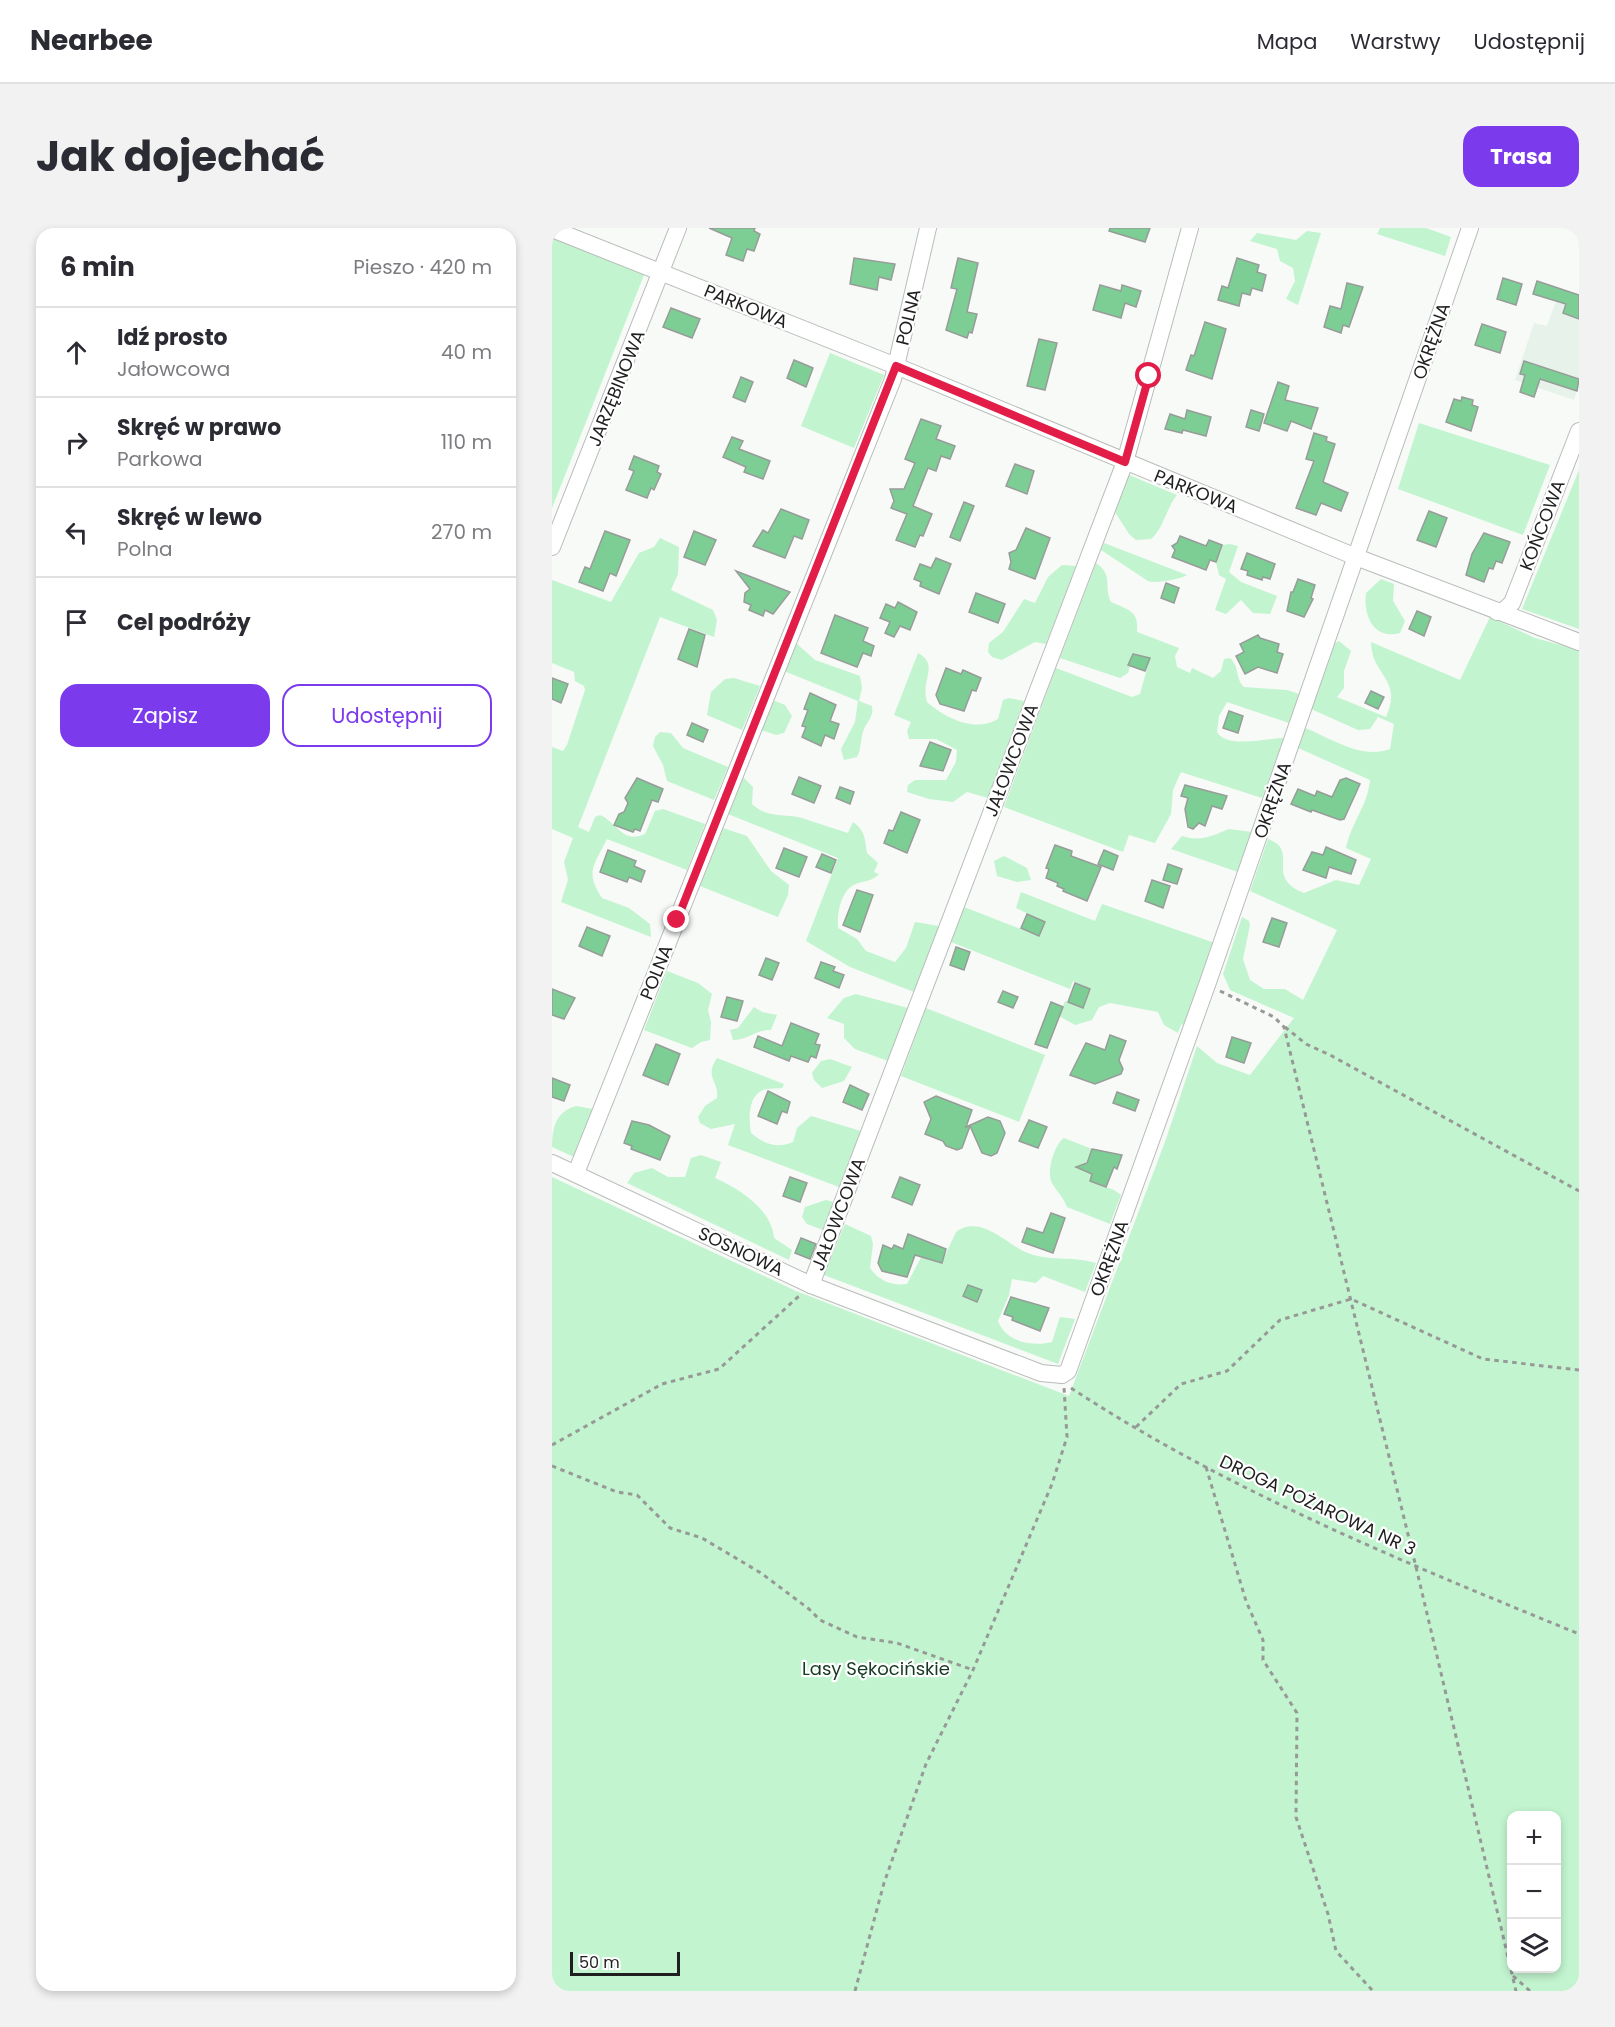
<!DOCTYPE html>
<html lang="pl">
<head>
<meta charset="utf-8">
<style>
  :root { --surface:#fff; --page:#f2f2f3; --text:#2b2b33; --muted:#7c7c81; --line:#e1e1e2; --accent:#7c3aed }
  body { margin:0; font-family:Poppins,sans-serif; background:var(--page); color:var(--text) }
  .controls { position:absolute; right:18px; bottom:18px; display:grid; overflow:hidden; border-radius:12px; box-shadow:0 3px 9px #0003 }
  .controls button { width:54px; height:54px; display:grid; place-items:center; padding:0; border:0; border-bottom:2px solid var(--line); background:var(--surface); color:var(--text); font:30px sans-serif }
  .scale { position:absolute; left:18px; bottom:15px; width:110px; box-sizing:border-box; padding-left:6px; border:3px solid #1e1f1e; border-top:0; font-size:16px; line-height:21px; white-space:nowrap; color:#1e1f1e; -webkit-text-stroke:4px #fff; paint-order:stroke }
  .stop { position:absolute; width:18px; height:18px; margin:-14px; border:4px solid #e11d48; border-radius:50%; background:#fff }
  .stop.end { background:#e11d48; border-color:#fff; box-shadow:0 2px 6px #0008 }
  .list { margin:0; padding:0; list-style:none }
  h2 { display:flex; justify-content:space-between; align-items:center; height:78px; margin:0; padding:0 24px; font-size:26px }
  h2 small { font-size:20px; font-weight:400; color:var(--muted) }
  .list li { display:grid; grid-template-columns:39px 1fr auto; gap:18px; align-items:center; box-sizing:border-box; height:90px; padding:0 24px; border-top:2px solid var(--line) }
  .list b { display:block; font-size:22px; white-space:nowrap }
  .list p { margin:0; font-size:20px; white-space:nowrap; color:var(--muted) }
  .list em { font-size:20px; font-style:normal; color:var(--muted) }
  .actions { display:flex; gap:12px; padding:18px 24px }
  .actions a { flex:1; padding:14px 0; border:2px solid var(--accent); border-radius:18px; text-align:center; font-size:21px; color:var(--accent) }
  .actions .main { background:var(--accent); color:#fff }
  .icon { flex:none; width:33px; height:33px; fill:none; stroke:currentColor; stroke-width:2; stroke-linecap:round; stroke-linejoin:round }
  .map { position:relative; flex:none; width:1027px; height:1763px; overflow:hidden; border-radius:18px }
  header { display:flex; align-items:center; gap:36px; box-sizing:border-box; height:84px; padding:0 30px; background:var(--surface); border-bottom:2px solid var(--line) }
  header strong { font-size:28px }
  nav { display:flex; gap:33px; margin-inline-start:auto; font-size:21px }
  .intro { display:flex; align-items:center; justify-content:space-between; box-sizing:border-box; height:144px; padding:0 36px }
  h1 { margin:0; font-size:42px }
  .button { padding:15px 27px; border-radius:18px; background:var(--accent); color:#fff; font-size:21px; font-weight:700 }
  main { display:flex; gap:36px; padding:0 36px }
  aside { flex:1; background:var(--surface); border-radius:18px; box-shadow:0 3px 9px #0003 }
  .map>svg:first-child { display:block }
</style>
</head>
<body>
<header>
<strong>Nearbee</strong>
<nav><a>Mapa</a><a>Warstwy</a><a>Udostępnij</a></nav>
</header>
<div class="intro"><h1>Jak dojechać</h1><a class="button">Trasa</a></div>
<main>
<aside>
<h2>6 min<small>Pieszo · 420 m</small></h2>
<ul class="list">
<li><svg class="icon" aria-label="ahead" viewBox="0 0 24 24"><path d="M12 20V5M6 11l6-6 6 6"/></svg><div><b>Idź prosto</b><p>Jałowcowa</p></div><em>40 m</em></li>
<li><svg class="icon" aria-label="right" viewBox="0 0 24 24"><path d="M7 20v-9h11M14 6l5 5-5 5"/></svg><div><b>Skręć w prawo</b><p>Parkowa</p></div><em>110 m</em></li>
<li><svg class="icon" aria-label="left" viewBox="0 0 24 24"><path d="M17 20v-9H6M10 6l-5 5 5 5"/></svg><div><b>Skręć w lewo</b><p>Polna</p></div><em>270 m</em></li>
<li><svg class="icon" aria-label="arrive" viewBox="0 0 24 24"><path d="M6 21V4h12l-3 4 3 4H6"/></svg><div><b>Cel podróży</b></div></li>
</ul>
<div class="actions"><a class="main">Zapisz</a><a>Udostępnij</a></div>
</aside>
<div class="map">
<svg width="1027" height="1763" viewBox="0 0 1027 1763">
  <rect width="100%" height="100%" fill="#f7faf7"/>
  <polygon fill="#e7f2ea" points="985,53 1027,67 1027,155 1022,172 963,152 982,95 995,98 1004,73 981,66"/>
  <g fill="#c2f4cf" fill-rule="evenodd">
    <polygon points="828,0 874,0 899,9 893,28 825,6"/>
    <polygon points="755,3 769,5 746,77 734,71 743,53 741,40 728,33 725,21 698,13 705,5 744,12"/>
    <polygon points="0,9 92,47 0,280"/>
    <polygon points="278,125 332,147 302,220 249,198"/>
    <polygon points="867,195 998,237 971,307 846,261"/>
    <polygon points="1027,242 1027,401 970,381"/>
    <path d="M577,247L625,267C614,280 612,300 599,311L584,312L577,306L563,284Z"/>
    <path d="M108,310L127,319L126,346L119,362L161,382L165,392L162,409L108,389L26,599L37,604L43,589L48,587C66,595 70,616 93,606L103,583L111,581L153,596L135,642L55,611C43,636 32,643 50,670L77,680L98,696L99,709L9,674L16,652L12,634L21,610L0,601V519L11,523L15,517L33,462L32,458L23,453L22,444L0,435V352L59,374L87,325L102,319Z"/>
    <path d="M552,315L635,347C629,351 603,356 596,353L549,322Z"/>
    <polygon points="678,316 686,318 677,344 689,354 725,368 718,386 701,385 689,372 674,386 663,382 674,351 667,347 664,334 670,317"/>
    <path d="M544,335C562,347 551,359 559,374C576,382 587,382 585,404L627,420L623,428L625,439L638,445L640,440L661,450L669,443L672,431L678,430C688,439 683,451 692,459L735,462L747,466L737,495L675,474L667,488L665,504C674,521 715,510 732,510L710,570L629,544L621,562L619,586L603,615L577,607L571,624L452,579L504,440L580,469L588,466L598,430L581,426L576,445L568,450L508,430Z"/>
    <polygon points="510,337 524,338 494,416 483,414 450,432 440,429 436,424 437,415 451,404 472,371 483,375 496,349"/>
    <path d="M829,351L842,356L841,373L853,393L848,405C822,412 811,388 814,365Z"/>
    <path d="M938,389L983,410L1027,422V1763H0V949L244,1063L517,1168L614,911L645,818L665,835L698,847L742,790L678,762L671,746L690,689L697,693L698,697L691,731L698,752L712,761H733L751,772L785,702L698,663L716,611C749,623 711,649 752,665L784,652L807,657L819,631L794,620C799,595 816,577 818,552L746,520L753,500C779,510 809,532 838,521L842,496L826,489L818,501L806,502L759,481L781,416L787,413L799,423L792,443V460L785,469L834,489C851,450 820,449 819,414L908,452ZM960,1588H1005V1740H960Z"/>
    <path d="M244,415L263,432L308,448L310,460L307,473L320,478C322,488 316,492 312,501C308,510 310,520 305,529L292,532L289,521L303,494L306,473L232,443Z"/>
    <path d="M366,425C388,437 368,452 375,474C393,490 423,505 446,491L451,472L457,470L472,473L436,570L415,564L401,574L377,571L355,564L356,557L363,552H394L404,534L405,522L384,511H357L355,503L359,494L342,487Z"/>
    <polygon points="182,450 208,458 190,502 155,487 159,464 173,451"/>
    <polygon points="221,472 233,477 240,488 232,505 224,507 209,502"/>
    <polygon points="108,504 119,505 131,520 176,539 162,572 115,553 111,537 101,518 103,509"/>
    <path d="M191,549L201,559L200,576C216,591 231,585 250,590C265,595 280,600 296,605L301,594C313,602 313,611 315,625L326,635L322,644L327,646C317,656 309,652 300,658C288,666 285,687 286,700L305,711L314,723L343,734L354,720L363,694L387,698L362,764L298,739L254,713L286,630L176,586Z"/>
    <polygon points="171,600 195,608 219,643 237,657 236,667 226,689 148,658"/>
    <path d="M677,601L700,604L686,644L619,621L630,608C649,614 660,608 677,601Z"/>
    <polygon points="452,628 475,640 479,652 465,654 445,648 442,633"/>
    <polygon points="469,664 543,693 550,676 663,715 633,796 629,797 626,805 612,797 606,784 558,775 547,779 540,792 523,797 507,788 513,773 531,780 538,761 521,753 518,761 399,714 412,679 487,708 493,694 464,680"/>
    <polygon points="115,743 146,755 160,766 156,782 159,794 158,812 149,814 140,820 92,802"/>
    <polygon points="304,766 356,780 336,833 303,821 292,810 292,796 275,790 292,770"/>
    <path d="M202,779L210,784L225,787L219,802C205,801 196,812 181,812L178,802L186,800Z"/>
    <polygon points="374,780 493,827 467,894 349,848"/>
    <path d="M165,830L232,856L230,860C223,861 216,860 211,862C195,869 197,892 199,905C212,916 225,921 241,914L245,900L259,888L309,903L287,959L176,917L183,896L159,901L148,895L146,889L153,878L165,870C167,852 152,850 165,830Z"/>
    <polygon points="278,831 300,839 292,853 270,860 262,852 260,845 269,833"/>
    <path d="M24,878L41,881L22,929L0,919C0,901 3,884 24,878Z"/>
    <path d="M512,910L540,921L533,936L540,946L538,953L562,962L569,967L558,996L515,979C511,968 505,964 500,955C494,944 502,917 512,910Z"/>
    <path d="M149,927L169,934L163,950C188,961 220,982 222,1010L240,1022L237,1032L75,955L82,945L100,940L116,949H133L139,930Z"/>
    <polygon points="274,972 282,974 271,1002 255,996 250,989 253,979"/>
    <path d="M293,996L319,1008L321,1016L318,1040C327,1053 340,1058 355,1056L375,1018L390,1034L404,1004C427,987 452,1013 471,1023C497,1035 518,1027 544,1035L533,1064L491,1048L484,1055L460,1051L457,1067L446,1093C454,1114 480,1119 500,1114L508,1089L523,1091L506,1136L272,1047Z"/>
  </g>
  <g fill="#7cce95" stroke="#989c99" stroke-width="1.5">
    <polygon points="157,0 203,0 202,3 208,6 202,23 195,21 191,33 174,27 180,10"/>
    <polygon points="558,0 598,0 593,14 557,3"/>
    <polygon points="302,30 343,36 339,52 327,49 325,62 298,56"/>
    <polygon points="406,30 426,35 415,84 425,86 420,105 417,104 415,110 394,102 405,61 399,60"/>
    <polygon points="685,30 707,37 705,44 714,47 710,63 700,60 698,67 690,65 687,78 666,72 670,58 676,60"/>
    <polygon points="951,50 970,56 964,77 945,71"/>
    <polygon points="985,53 1027,67 1027,91 1011,85 1014,76 981,66"/>
    <polygon points="795,55 811,59 797,99 791,97 789,105 772,99 778,78 789,81"/>
    <polygon points="548,57 569,63 570,57 589,63 584,79 573,75 569,90 541,82"/>
    <polygon points="119,80 148,91 140,110 111,99"/>
    <polygon points="653,94 674,101 660,151 634,142 639,127 642,128"/>
    <polygon points="930,96 954,104 948,125 923,117"/>
    <polygon points="487,111 505,115 493,162 475,158"/>
    <polygon points="242,132 261,140 254,159 235,150"/>
    <polygon points="972,133 1027,151 1025,163 988,151 982,169 968,164 973,147 968,146"/>
    <polygon points="189,149 201,154 193,174 181,169"/>
    <polygon points="726,154 737,158 733,172 766,180 759,201 739,193 735,203 712,195"/>
    <polygon points="910,169 921,172 920,177 926,179 919,203 894,194 902,171 909,173"/>
    <polygon points="635,182 659,189 654,208 631,202 630,205 613,201 618,186 633,191"/>
    <polygon points="699,182 712,186 707,203 694,199"/>
    <polygon points="369,191 389,198 384,211 403,218 398,231 389,228 384,243 376,240 361,278 380,286 371,308 368,307 363,319 344,312 355,286 339,280 342,273 338,261 352,261 363,235 353,231"/>
    <polygon points="762,205 775,209 774,213 783,216 771,254 796,265 789,283 769,275 764,287 744,280 762,233 754,231"/>
    <polygon points="180,209 191,213 187,221 218,233 211,251 192,244 194,239 171,229"/>
    <polygon points="82,228 107,238 105,244 109,246 102,262 99,260 95,270 74,262 82,243 77,241"/>
    <polygon points="463,236 482,243 475,266 454,258"/>
    <polygon points="412,274 422,278 408,313 398,309"/>
    <polygon points="229,281 257,292 250,311 242,308 233,330 201,318 211,302 216,305"/>
    <polygon points="877,283 895,290 884,319 865,312"/>
    <polygon points="474,300 498,310 483,351 457,341 459,334 457,325 464,322"/>
    <polygon points="53,303 78,312 64,348 58,345 51,363 27,354 33,339 38,341"/>
    <polygon points="142,303 164,312 153,337 132,329"/>
    <polygon points="932,305 958,314 950,335 944,333 941,341 937,340 932,354 914,347 920,326"/>
    <polygon points="628,308 654,318 657,312 670,317 664,334 658,332 654,342 620,329 623,322 620,318 625,315"/>
    <polygon points="695,325 723,336 718,351 711,349 710,352 695,347 696,343 689,341"/>
    <polygon points="384,330 399,336 387,366 368,358 369,354 362,351 368,336 379,340"/>
    <polygon points="184,343 238,364 221,386 213,382 211,388 197,382 199,377 192,374 193,365 198,361"/>
    <polygon points="746,351 763,357 759,370 761,371 752,389 735,383 739,364 741,364"/>
    <polygon points="614,355 627,360 622,375 609,370"/>
    <polygon points="424,365 453,376 446,395 417,384"/>
    <polygon points="346,374 365,384 358,402 348,398 342,409 333,405 338,394 328,390 334,376 343,380"/>
    <polygon points="865,383 879,389 872,408 857,401"/>
    <polygon points="283,387 316,400 311,413 322,418 319,428 311,425 305,439 269,425"/>
    <polygon points="137,401 153,407 145,439 126,431"/>
    <polygon points="706,407 708,410 727,416 725,424 731,426 725,445 706,439 693,446 684,428 692,424 688,416"/>
    <polygon points="581,426 598,430 593,443 576,437"/>
    <polygon points="394,440 409,446 411,442 429,450 424,463 420,462 412,483 388,476 384,467"/>
    <polygon points="0,450 16,456 9,475 0,471"/>
    <polygon points="819,463 832,469 826,481 813,475"/>
    <polygon points="258,465 284,477 278,493 287,496 282,511 273,507 269,518 250,509 254,499 250,498 256,482 252,481"/>
    <polygon points="677,483 691,488 686,505 671,500"/>
    <polygon points="140,495 156,502 151,514 135,507"/>
    <polygon points="378,514 399,522 391,543 368,538"/>
    <polygon points="247,549 269,558 262,575 240,566"/>
    <polygon points="85,550 111,561 106,574 100,572 88,603 83,601 81,604 62,597 67,586 72,584 76,575 73,570"/>
    <polygon points="794,550 808,556 792,591 788,592 760,582 759,584 739,576 746,561 763,568 765,563 780,569 788,552"/>
    <polygon points="633,557 675,568 670,581 660,578 653,598 647,595 641,601 636,599 633,581 636,570 629,568"/>
    <polygon points="288,559 302,564 298,576 284,570"/>
    <polygon points="349,584 368,592 355,625 332,615 337,602 341,603"/>
    <polygon points="503,617 520,623 519,628 549,639 535,673 511,663 512,661 505,658 506,655 494,650 497,641 494,640"/>
    <polygon points="774,619 804,632 799,646 777,639 774,650 751,642 760,624 771,627"/>
    <polygon points="232,620 255,629 247,649 224,640"/>
    <polygon points="56,622 84,633 82,638 93,643 89,654 77,649 75,654 48,644"/>
    <polygon points="552,622 566,628 561,642 546,636"/>
    <polygon points="270,626 284,632 279,645 264,639"/>
    <polygon points="616,636 630,641 625,656 611,652"/>
    <polygon points="600,652 618,658 611,680 593,673"/>
    <polygon points="305,662 321,667 308,704 291,697"/>
    <polygon points="475,686 493,694 487,708 469,700"/>
    <polygon points="720,690 735,695 727,719 711,714"/>
    <polygon points="35,699 58,708 50,728 27,718"/>
    <polygon points="404,719 418,724 412,742 398,737"/>
    <polygon points="214,730 227,735 220,752 207,747"/>
    <polygon points="269,734 283,739 281,743 292,747 287,760 263,750"/>
    <polygon points="523,755 538,761 531,780 516,774"/>
    <polygon points="0,761 23,770 12,791 0,787"/>
    <polygon points="451,763 466,769 461,780 446,774"/>
    <polygon points="175,769 191,773 185,793 169,789"/>
    <polygon points="499,774 511,779 495,820 483,816"/>
    <polygon points="239,795 267,806 263,816 268,817 264,830 259,828 256,834 239,828 237,833 202,819 206,808 230,818"/>
    <polygon points="558,807 574,813 567,832 571,841 569,846 543,856 518,847 534,815 553,822"/>
    <polygon points="680,809 699,815 692,835 674,829"/>
    <polygon points="104,816 128,826 116,857 91,847"/>
    <polygon points="0,850 18,857 12,873 0,869"/>
    <polygon points="298,857 317,866 310,882 291,874"/>
    <polygon points="216,863 238,874 235,885 230,883 225,896 206,888"/>
    <polygon points="565,864 587,872 583,883 561,875"/>
    <polygon points="384,868 420,882 414,899 436,889 448,893 453,905 445,925 439,928 430,925 418,898 410,920 405,922 394,918 391,913 373,906 379,891 372,874"/>
    <polygon points="477,892 495,899 486,920 467,913"/>
    <polygon points="80,893 97,897 118,908 108,932 79,921 80,918 72,915"/>
    <polygon points="540,921 570,927 565,941 562,939 554,959 538,953 540,946 524,939 535,935"/>
    <polygon points="238,949 255,955 248,974 231,968"/>
    <polygon points="348,949 368,957 360,977 340,969"/>
    <polygon points="499,985 513,990 501,1025 470,1014 475,1000 491,1005"/>
    <polygon points="356,1006 394,1021 390,1035 363,1027 355,1049 330,1043 326,1035 331,1017 340,1021 342,1017 351,1021"/>
    <polygon points="249,1010 264,1016 258,1031 243,1025"/>
    <polygon points="416,1057 430,1062 425,1074 411,1068"/>
    <polygon points="459,1069 497,1080 488,1103 460,1092 461,1089 452,1086"/>
  </g>
  <g fill="none" stroke-linecap="round" stroke-linejoin="round">
    <defs>
      <g id="minor">
        <polyline points="0,1 344,138 804,329 1027,414"/>
        <polyline points="0,319 126,0"/>
        <polyline points="945,384 952,382 960,375 1027,203"/>
        <polyline points="0,935 259,1057 489,1145 510,1147 516,1143 655,757 918,0"/>
        <polyline points="24,945 341,151 376,0"/>
        <polyline points="259,1057 573,234 638,0"/>
      </g>
    </defs>
    <use href="#minor" stroke="#b9bdba" stroke-width="18"/>
    <g stroke="#979997" stroke-width="3" stroke-dasharray="4.5 4.5" stroke-linecap="butt">
      <polyline points="668,763 722,789 732,799 864,1339 964,1763"/>
      <polyline points="733,799 754,816 778,827 1027,963"/>
      <path d="M519,1160C676,1263 854,1335 1027,1406"/>
      <polyline points="584,1199 629,1156 675,1143 728,1092 799,1071 931,1131 1027,1142"/>
      <polyline points="0,1217 110,1156 167,1141 247,1068"/>
      <polyline points="0,1238 65,1264 85,1267 118,1300 150,1310 209,1345 257,1381 268,1392 305,1409 345,1415 421,1442"/>
      <polyline points="654,1239 694,1373 711,1412 711,1432 745,1485 744,1589 776,1686 784,1723 821,1763"/>
      <polyline points="961,1748 978,1763"/>
      <polyline points="303,1763 332,1655 374,1536 421,1442 500,1256 515,1209 512,1159"/>
    </g>
    <use href="#minor" stroke="#fff" stroke-width="16"/>
  </g>
  <g fill="none" stroke-linecap="round" stroke-linejoin="round">
    <polyline stroke="#e11d48" stroke-width="8" points="125,692 344,138 573,234 597,148"/>
  </g>
  <g text-anchor="middle" dominant-baseline="central" stroke-width="4.5" stroke-linejoin="round" paint-order="stroke">
    <g font-size="18" fill="#1e1f1e" stroke="#fff">
      <text transform="translate(194 78) rotate(22)">PARKOWA</text>
      <text transform="translate(356 89) rotate(-77)">POLNA</text>
      <text transform="translate(879 113) rotate(-71)">OKRĘŻNA</text>
      <text transform="translate(64 160) rotate(-68)">JARZĘBINOWA</text>
      <text transform="translate(644 263) rotate(22)">PARKOWA</text>
      <text transform="translate(990 297) rotate(-69)">KOŃCOWA</text>
      <text transform="translate(459 532) rotate(-69)">JAŁOWCOWA</text>
      <text transform="translate(720 572) rotate(-71)">OKRĘŻNA</text>
      <text transform="translate(104 744) rotate(-68)">POLNA</text>
      <text transform="translate(286 986) rotate(-69)">JAŁOWCOWA</text>
      <text transform="translate(189 1023) rotate(25)">SOSNOWA</text>
      <text transform="translate(557 1030) rotate(-70)">OKRĘŻNA</text>
      <text transform="translate(766 1277) rotate(25)">DROGA POŻAROWA NR 3</text>
    </g>
    <g font-size="18" fill="#163922" stroke="#fff">
      <text x="324" y="1440">Lasy Sękocińskie</text>
    </g>
  </g>
</svg>
<div class="controls">
<button>+</button>
<button>−</button>
<button><svg class="icon" aria-label="layers" viewBox="0 0 24 24"><path d="M12 4l9 5-9 5-9-5zM3 14l9 5 9-5"/></svg></button>
</div>
<div class="scale">50 m</div>
<div class="stop" style="left:597px;top:148px"></div>
<div class="stop end" style="left:125px;top:692px"></div>
</div>
</main>
</body>
</html>
